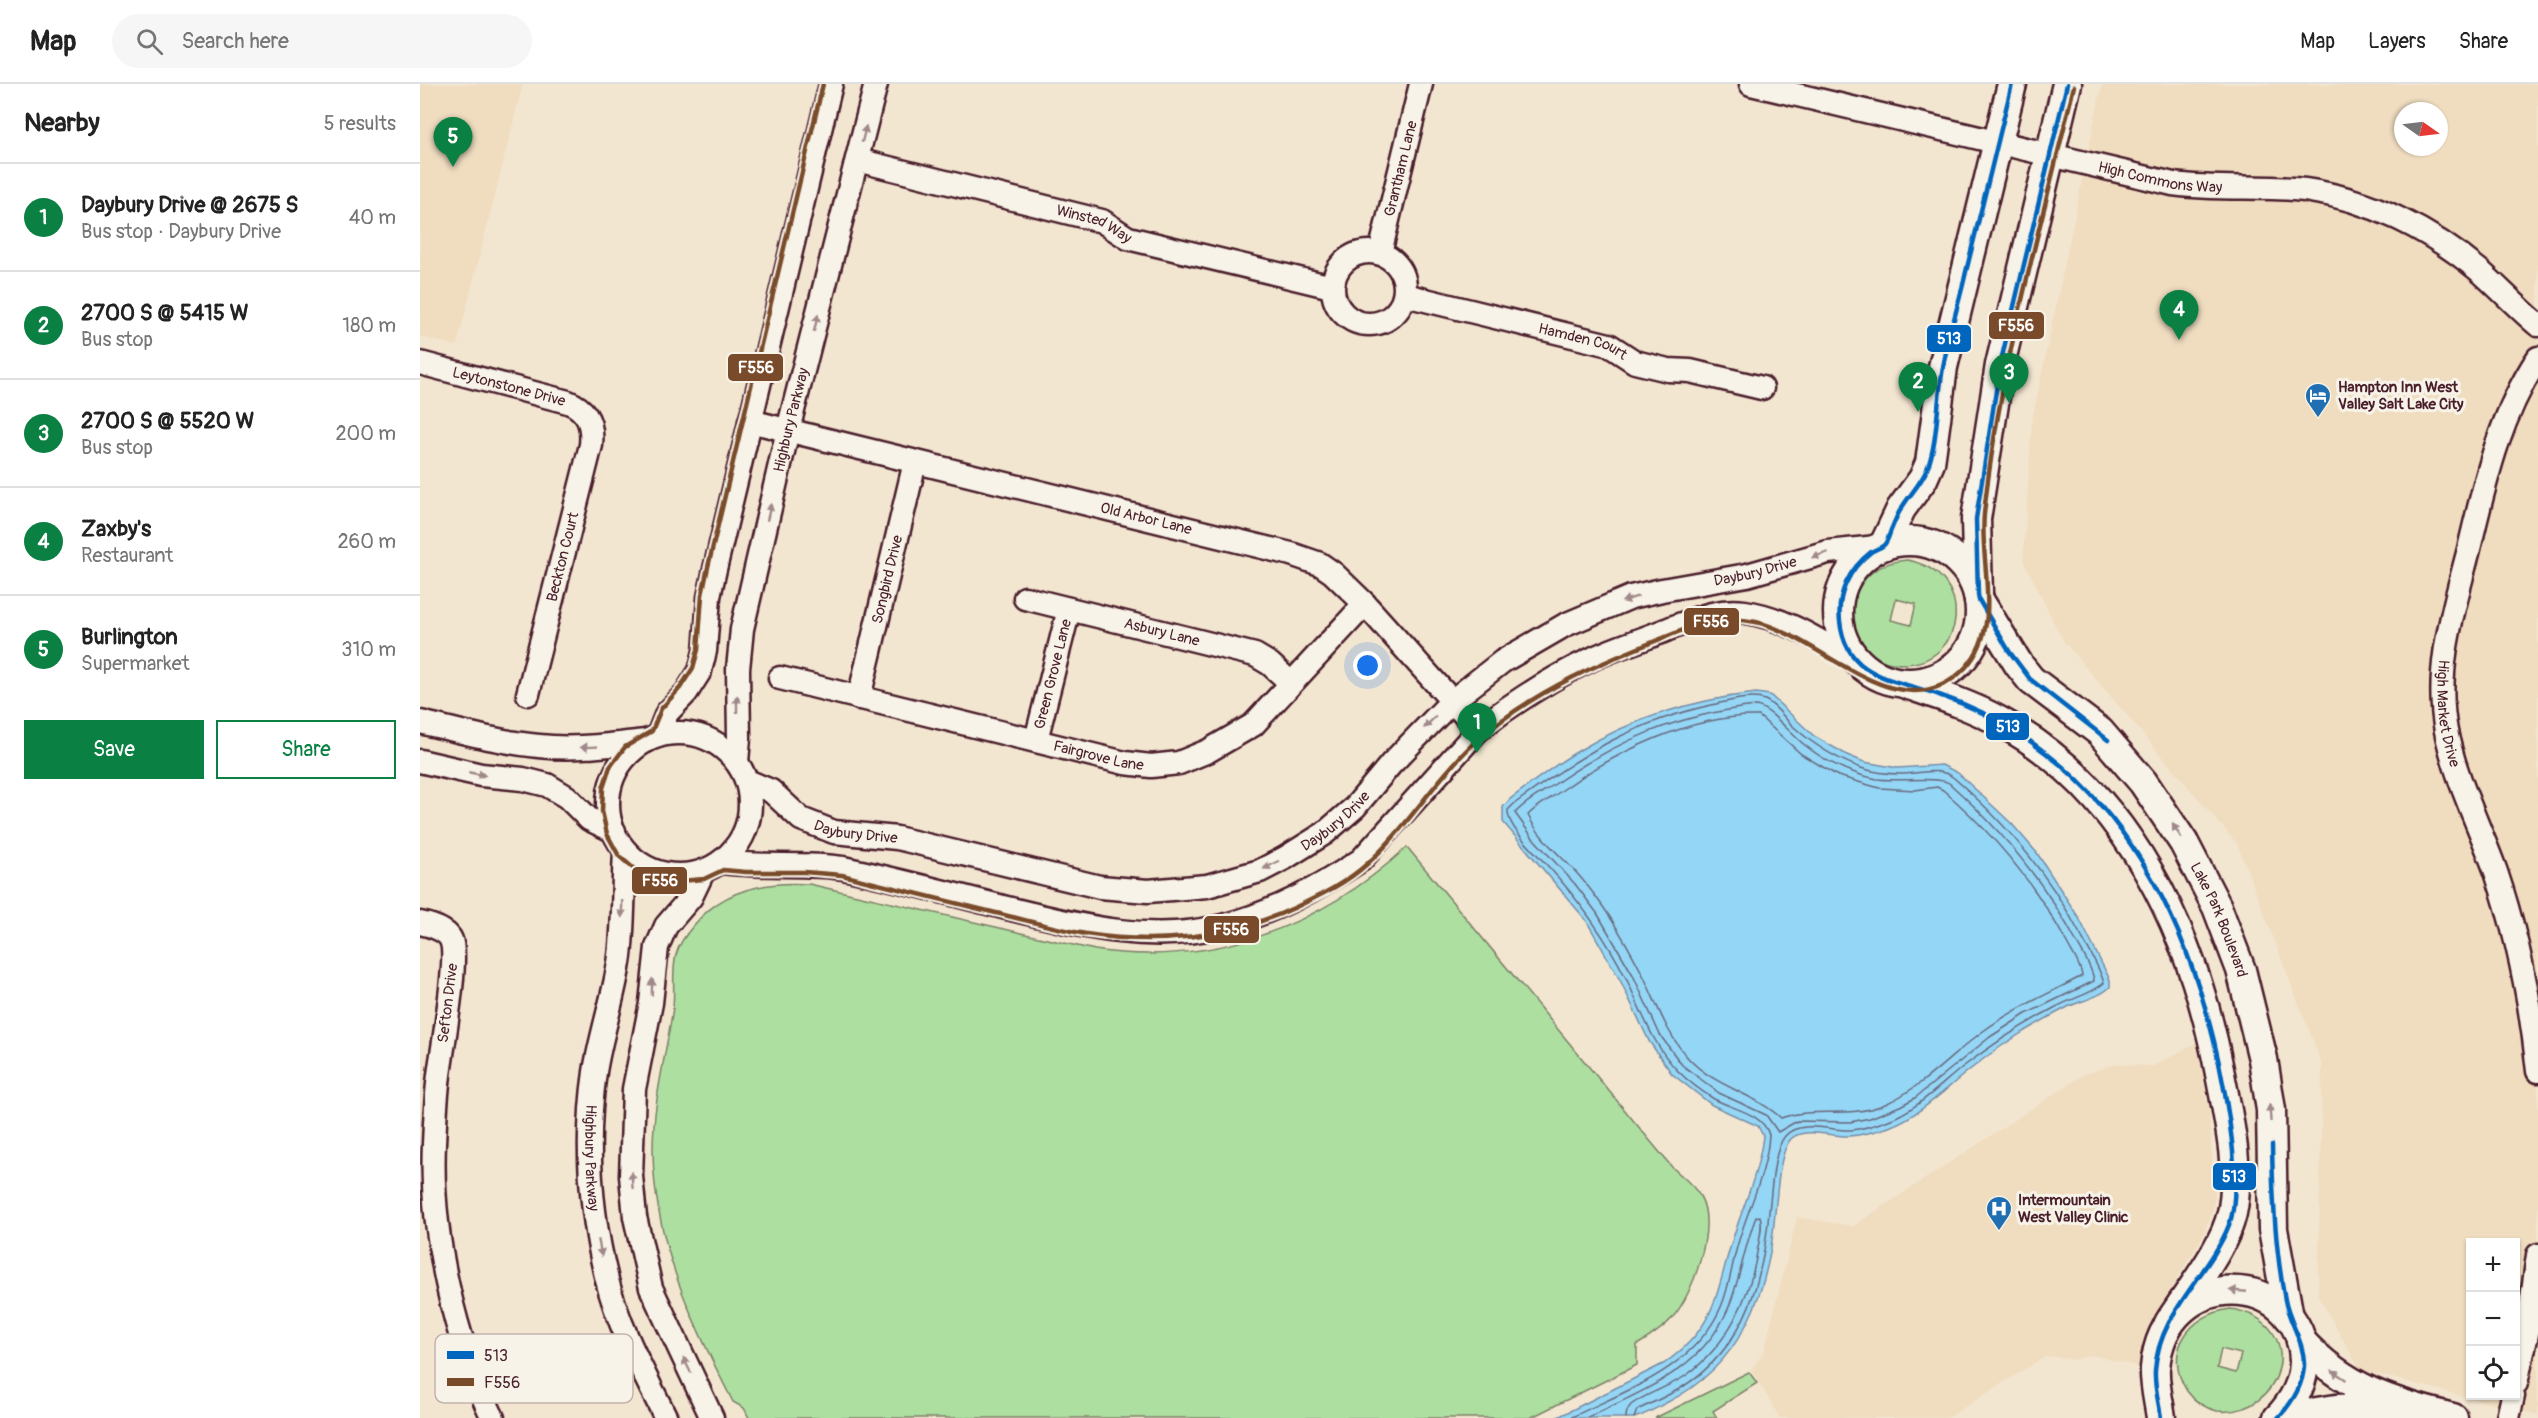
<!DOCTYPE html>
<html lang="en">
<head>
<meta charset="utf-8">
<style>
  :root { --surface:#fff; --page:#f6f6f6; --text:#222; --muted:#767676; --line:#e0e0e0; --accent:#0b8043 }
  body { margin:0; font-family:Pangolin,sans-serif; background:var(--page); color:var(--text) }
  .controls { position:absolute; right:18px; bottom:18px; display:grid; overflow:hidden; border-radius:0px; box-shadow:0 2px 4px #0004 }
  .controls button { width:54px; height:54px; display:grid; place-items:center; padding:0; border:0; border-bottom:2px solid var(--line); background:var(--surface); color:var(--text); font:30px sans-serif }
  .compass { position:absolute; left:1974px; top:18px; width:54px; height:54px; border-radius:50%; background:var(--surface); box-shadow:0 2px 4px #0004; rotate:104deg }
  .you { position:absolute; left:948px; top:582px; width:21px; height:21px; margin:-15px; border:4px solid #fff; border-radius:50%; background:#1a73e8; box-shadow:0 0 0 9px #1a73e833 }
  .badge { display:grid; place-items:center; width:39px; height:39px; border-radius:50%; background:var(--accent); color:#fff; font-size:20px; font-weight:700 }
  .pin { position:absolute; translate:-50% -50px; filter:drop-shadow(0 2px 3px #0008) }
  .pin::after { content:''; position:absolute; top:32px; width:21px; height:18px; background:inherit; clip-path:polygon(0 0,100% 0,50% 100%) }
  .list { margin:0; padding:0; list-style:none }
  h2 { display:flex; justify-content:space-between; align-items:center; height:78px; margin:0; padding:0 24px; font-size:26px }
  h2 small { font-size:20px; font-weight:400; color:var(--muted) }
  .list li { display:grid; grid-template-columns:39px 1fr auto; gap:18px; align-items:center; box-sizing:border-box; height:108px; padding:0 24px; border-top:2px solid var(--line) }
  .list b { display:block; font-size:22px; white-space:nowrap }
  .list p { margin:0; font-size:20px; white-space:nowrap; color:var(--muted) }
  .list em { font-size:20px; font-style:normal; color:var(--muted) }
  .actions { display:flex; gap:12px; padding:18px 24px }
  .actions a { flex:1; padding:14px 0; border:2px solid var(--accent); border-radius:0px; text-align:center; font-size:21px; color:var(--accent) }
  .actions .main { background:var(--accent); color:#fff }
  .icon { flex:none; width:33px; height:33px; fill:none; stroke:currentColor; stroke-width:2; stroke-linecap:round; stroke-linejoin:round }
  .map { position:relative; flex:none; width:2118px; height:1334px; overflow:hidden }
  header { display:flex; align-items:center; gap:36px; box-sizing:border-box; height:84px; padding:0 30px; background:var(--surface); border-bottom:2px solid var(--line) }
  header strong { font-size:28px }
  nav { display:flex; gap:33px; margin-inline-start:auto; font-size:21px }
  .search { width:420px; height:54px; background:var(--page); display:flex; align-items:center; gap:15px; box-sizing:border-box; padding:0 21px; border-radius:33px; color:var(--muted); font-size:22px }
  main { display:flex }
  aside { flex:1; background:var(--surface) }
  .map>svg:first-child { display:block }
</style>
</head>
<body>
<header>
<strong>Map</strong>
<div class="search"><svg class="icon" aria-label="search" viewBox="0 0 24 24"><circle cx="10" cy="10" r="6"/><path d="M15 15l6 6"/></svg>Search here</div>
<nav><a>Map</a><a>Layers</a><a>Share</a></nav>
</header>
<main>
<aside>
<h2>Nearby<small>5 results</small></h2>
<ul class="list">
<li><span class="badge">1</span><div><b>Daybury Drive @ 2675 S</b><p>Bus stop · Daybury Drive</p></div><em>40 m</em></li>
<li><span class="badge">2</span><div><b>2700 S @ 5415 W</b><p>Bus stop</p></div><em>180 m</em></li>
<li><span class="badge">3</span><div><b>2700 S @ 5520 W</b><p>Bus stop</p></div><em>200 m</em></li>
<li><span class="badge">4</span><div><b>Zaxby's</b><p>Restaurant</p></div><em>260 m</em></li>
<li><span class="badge">5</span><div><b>Burlington</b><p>Supermarket</p></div><em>310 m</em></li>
</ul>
<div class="actions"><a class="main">Save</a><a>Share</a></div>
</aside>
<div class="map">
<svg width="2118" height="1334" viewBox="0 0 2118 1334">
  <rect width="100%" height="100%" fill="#f3e6d1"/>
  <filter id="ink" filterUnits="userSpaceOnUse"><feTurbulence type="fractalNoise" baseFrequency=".0167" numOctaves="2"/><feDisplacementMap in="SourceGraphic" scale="12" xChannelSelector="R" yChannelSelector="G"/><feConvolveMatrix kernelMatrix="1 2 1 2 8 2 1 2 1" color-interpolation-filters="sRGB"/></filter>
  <g filter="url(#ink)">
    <g fill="#f0ddc0" fill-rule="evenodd">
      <polygon points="0,0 103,0 37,262 0,253"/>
      <path d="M1682,0H2118V1331L1940,1286L1898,1212L1902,981L1817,760L1643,557L1603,476L1612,336ZM1983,27H2019V63H1983ZM2050,1158H2096V1312H2050Z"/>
      <polygon points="1777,958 1789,1028 1795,1112 1793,1126 1782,1154 1735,1231 1724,1263 1720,1283 1671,1271 1654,1276 1628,1272 1618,1277 1528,1334 1360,1334 1331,1286 1344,1267 1377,1133 1433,1142 1663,991 1695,980 1733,982"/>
    </g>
    <g fill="#acdfa0" stroke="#7b7f66" stroke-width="1.5" fill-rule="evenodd">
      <path d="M1487,476C1557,489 1547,580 1483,580C1419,580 1412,481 1487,476ZM1476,515L1496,520L1491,541L1471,536Z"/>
      <path d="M987,763L1251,1082C1260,1091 1274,1101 1280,1112C1297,1141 1274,1209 1253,1233C1244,1244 1230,1253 1217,1261V1281L1110,1334H329L324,1324L313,1318C272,1238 233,1157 233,1065C233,1019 245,975 252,930C256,911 251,890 256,871C259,859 266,850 274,841C303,805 345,797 389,800L675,866C793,883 900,843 987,763Z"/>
      <path d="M1811,1225C1891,1238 1864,1334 1797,1327C1785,1324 1774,1317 1767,1307C1742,1268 1769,1230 1811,1225ZM1801,1265L1821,1270L1816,1289L1797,1284Z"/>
      <polygon points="1329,1288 1337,1299 1293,1327 1297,1334 1235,1334"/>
    </g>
    <path fill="#94d6f6" stroke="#768da5" stroke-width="1.5" d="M1336,609L1350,611L1394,652L1427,671L1444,678L1478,684L1522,681L1538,689L1592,740L1617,769L1659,834L1690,896V903C1679,914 1659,917 1646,924C1611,942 1577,963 1547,988C1522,1008 1500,1031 1469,1043C1457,1047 1443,1051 1430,1052C1413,1053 1385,1043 1372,1054C1359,1065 1357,1112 1355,1129C1349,1209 1322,1281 1246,1319C1236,1324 1224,1332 1213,1334C1189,1334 1161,1334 1136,1334L1245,1279C1298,1241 1295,1210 1313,1154C1324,1120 1339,1087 1343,1052L1338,1042L1292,1021L1252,990L1229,957L1201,898L1166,836L1083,738V723L1090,715C1112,699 1134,681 1158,667C1213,634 1272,616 1336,609Z"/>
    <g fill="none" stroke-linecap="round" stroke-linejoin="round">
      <g stroke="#68687c" stroke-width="1.5">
        <path d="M1336,622C1351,624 1372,652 1386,662C1406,678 1431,690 1457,695C1475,698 1519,692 1529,699C1582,746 1624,797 1657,859C1663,870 1673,885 1674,897L1606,930L1570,953L1495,1014L1480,1022L1450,1034L1430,1038L1377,1037L1358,1048L1346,1031L1299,1009L1262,981L1240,951L1213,891L1177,829L1155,800L1113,754L1095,729C1105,718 1120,710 1132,702C1197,656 1257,631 1336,622Z"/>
        <path d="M1339,632L1381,670L1418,692L1459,704L1495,706L1517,703L1523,706C1574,750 1615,799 1647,859C1652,869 1661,881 1662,892C1628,910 1593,925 1562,948C1530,972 1501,1005 1463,1021C1428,1035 1395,1022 1361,1034C1334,1009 1295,1003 1269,975C1246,950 1236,917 1221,887C1204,854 1185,822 1161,794C1144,774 1119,755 1108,731C1116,722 1130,715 1141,707C1194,669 1272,630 1339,632Z"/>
        <path d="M1150,1334C1206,1306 1274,1285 1301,1223C1310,1202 1312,1178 1319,1156C1329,1122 1347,1088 1349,1051C1343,1029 1312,1025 1294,1015C1281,1007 1269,998 1258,987C1233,962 1222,928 1207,896C1186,853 1159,816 1127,781C1116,769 1086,742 1088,726L1094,720C1163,670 1211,638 1296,620C1310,617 1332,611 1345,616C1357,621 1365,636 1375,644C1394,661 1417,675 1441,684C1453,688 1468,690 1481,690C1499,690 1519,682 1534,694C1586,739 1628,789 1660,850C1669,866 1679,882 1684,899C1672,910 1650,915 1636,923C1603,940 1573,960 1544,982C1519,1002 1497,1026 1466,1037C1455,1041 1443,1045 1431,1046C1411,1047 1380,1035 1365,1052C1354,1065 1352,1101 1350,1118C1344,1192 1329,1261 1261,1304C1247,1312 1232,1319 1217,1326L1214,1334"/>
        <path d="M1167,1334C1221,1307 1282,1286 1308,1225C1320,1196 1324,1163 1336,1133L1340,1132C1343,1141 1340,1153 1338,1163C1331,1212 1308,1260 1268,1290C1252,1302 1224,1310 1211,1321C1207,1325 1206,1329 1206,1334"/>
      </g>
      <defs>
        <g id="minor">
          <path id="s1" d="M1331,0L1753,100C1797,106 1842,101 1885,106C1950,115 2011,146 2061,188C2080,205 2098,224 2118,241"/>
          <path id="s2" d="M437,76L682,137L708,154L912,203"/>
          <circle cx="949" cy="204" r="36"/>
          <path id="s3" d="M960,169L1001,0"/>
          <path id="s4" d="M985,211L1189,261L1215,278L1248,286L1270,287L1342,304"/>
          <path id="s5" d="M2118,274C2079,333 2065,398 2049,465C2034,524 2014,585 2026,647C2036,696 2059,741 2076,788C2098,853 2111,920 2118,987"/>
          <path id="s6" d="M0,279L148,318C168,326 173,341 171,361L108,610"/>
          <path id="s7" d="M330,337L871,470L900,480L913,489L945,520L1058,646"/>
          <path id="s8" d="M605,514L835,571L850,580L871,599"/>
          <path id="s9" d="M360,594L705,679L731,682L759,679L788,667L833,641L945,520"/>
          <path id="s10" d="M439,614L495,378"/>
          <path d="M0,638C39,647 78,658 119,662C154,666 190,661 226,657"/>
          <circle cx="259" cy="720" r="71"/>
          <polyline points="238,652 247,629 266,609 280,587 285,567 289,513 295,485 411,0"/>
          <path id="s11" d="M616,656L649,525"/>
          <polyline points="0,677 61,691 103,695 127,701 147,713 169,735 194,747"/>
          <path id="s12" d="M317,678L319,654L318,585L322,545L368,346L456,0"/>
          <path id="s13" d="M327,697L351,707L381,735L414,748L477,754L680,803L728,807L787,802L840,787L865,774L905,749L935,723L971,680L1032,617L1083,577L1145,541L1211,513L1242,506L1327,491L1408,468L1457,463"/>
          <path id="s14" d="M205,767C203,802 204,837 200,872C195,911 181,949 175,988C165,1057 170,1128 187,1196C199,1244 224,1289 246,1334"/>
          <path d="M302,778C342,784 383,778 423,784C480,796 536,811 591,825C661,842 730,860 802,842C853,829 897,805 941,776L1058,646C1094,618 1133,593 1174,574C1197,563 1222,556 1246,546C1273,536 1296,524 1325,528C1368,534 1407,562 1444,583"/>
          <polyline points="283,788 271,813 246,842 237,863 231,919 214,1005 211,1092 215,1133 231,1204 292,1334"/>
          <path d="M0,839C10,841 27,846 31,856C39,873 22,967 19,991C16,1014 15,1037 14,1060C10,1147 34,1256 73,1334"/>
          <polyline points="2096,1299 2107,1250 2118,1171"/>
          <polyline points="2088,1334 2093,1312"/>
        </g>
        <g id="tertiary">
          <circle cx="1489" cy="528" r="71"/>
          <polyline points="1464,461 1481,425 1503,395 1510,379 1523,283 1592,0"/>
          <polyline points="1558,510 1556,435 1580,281 1647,0"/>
          <path id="s15" d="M1559,516L1599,581L1611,596L1680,648L1723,698L1764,759L1797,823L1821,886L1843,975L1851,1026L1853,1145L1869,1233"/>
          <path d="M1486,600C1518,611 1550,621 1579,637C1709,706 1774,852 1800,990C1808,1031 1821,1088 1812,1129C1805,1163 1768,1209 1749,1239"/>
          <path d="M1881,1257C1925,1305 1972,1319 2033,1334"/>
          <path d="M1741,1334C1739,1318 1734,1300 1735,1284C1744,1178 1883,1186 1884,1277C1884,1300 1873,1318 1858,1334"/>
          <polyline points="1858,1334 1916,1325 1972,1323"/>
        </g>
      </defs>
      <use href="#minor" stroke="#4a1f2b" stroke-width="27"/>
      <use href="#tertiary" stroke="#4a1f2b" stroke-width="33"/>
      <use href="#minor" stroke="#f7f3e8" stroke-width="22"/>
      <use href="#tertiary" stroke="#f7f3e8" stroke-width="28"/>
      <defs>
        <g id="bus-1">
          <path d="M1592,0C1576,64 1561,128 1545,192C1538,223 1528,253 1523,284C1517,314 1518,359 1507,385C1501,400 1489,411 1481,425C1477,431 1474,439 1471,446C1469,451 1468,457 1464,461C1461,464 1455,465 1451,468C1429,485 1417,510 1420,537C1426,595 1476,595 1519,611C1549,621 1578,635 1604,653C1701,718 1756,821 1787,930C1800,977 1826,1096 1809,1141C1789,1192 1738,1229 1735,1287C1734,1303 1739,1319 1741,1334"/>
          <polyline points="1647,0 1580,281 1556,435 1558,510 1559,516 1589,567 1610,595 1688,656"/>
          <path d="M1852,1061C1853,1114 1855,1164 1865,1216C1869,1239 1885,1258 1884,1282C1883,1302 1872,1319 1858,1334"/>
        </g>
        <path id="bus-2" d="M403,0L288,483L282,511L278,566L273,584L260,604L241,625L232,647L205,663L190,683L183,704L182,727L187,750L199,772L213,784L230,794L248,798L284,795L303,786L326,788H384L422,791C473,804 524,816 576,829C606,836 636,845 666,850C737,861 811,854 876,823C901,811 926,799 947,780C986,745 1013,698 1052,661C1111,606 1189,575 1263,546C1288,537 1310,532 1336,538C1401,552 1482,652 1546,583C1584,541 1559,480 1564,430C1579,285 1621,143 1654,2"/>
      </defs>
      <use href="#bus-1" stroke="#f7f3e8" stroke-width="9"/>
      <use href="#bus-2" stroke="#f7f3e8" stroke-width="9"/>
      <use href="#bus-1" stroke="#0065bd" stroke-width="4.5"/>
      <use href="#bus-2" stroke="#7a4b2a" stroke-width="4.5"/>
    </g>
    <defs><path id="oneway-solid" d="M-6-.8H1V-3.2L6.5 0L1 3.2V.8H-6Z" transform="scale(1.5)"/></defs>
    <g fill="#a0898a">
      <use href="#oneway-solid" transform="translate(444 50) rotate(-76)"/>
      <use href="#oneway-solid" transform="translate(396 239) rotate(-76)"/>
      <use href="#oneway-solid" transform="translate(349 428) rotate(-77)"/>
      <use href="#oneway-solid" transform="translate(1400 471) rotate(162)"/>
      <use href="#oneway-solid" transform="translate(1210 515) rotate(162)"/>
      <use href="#oneway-solid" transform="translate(317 620) rotate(-90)"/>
      <use href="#oneway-solid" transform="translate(1010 638) rotate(135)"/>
      <use href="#oneway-solid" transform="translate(169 663) rotate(177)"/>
      <use href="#oneway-solid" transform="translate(57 690) rotate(11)"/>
      <use href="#oneway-solid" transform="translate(1757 747) rotate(-123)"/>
      <use href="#oneway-solid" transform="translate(851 781) rotate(153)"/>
      <use href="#oneway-solid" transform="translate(202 825) rotate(91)"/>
      <use href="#oneway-solid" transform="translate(232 903) rotate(-88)"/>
      <use href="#oneway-solid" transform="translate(1850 1029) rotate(-94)"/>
      <use href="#oneway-solid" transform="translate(212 1096) rotate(-94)"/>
      <use href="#oneway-solid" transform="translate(180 1164) rotate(79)"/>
      <use href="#oneway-solid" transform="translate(1818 1207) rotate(-175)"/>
      <use href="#oneway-solid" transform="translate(267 1281) rotate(-116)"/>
      <use href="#oneway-solid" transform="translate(1919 1291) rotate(-146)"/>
    </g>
  </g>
  <defs>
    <symbol id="hotel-pin" viewBox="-11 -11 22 30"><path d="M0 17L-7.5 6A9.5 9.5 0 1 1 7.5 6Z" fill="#1f6fb2" stroke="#f7f3e8"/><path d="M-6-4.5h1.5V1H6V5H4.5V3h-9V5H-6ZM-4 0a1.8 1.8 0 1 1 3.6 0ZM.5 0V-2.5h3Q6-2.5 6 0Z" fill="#fff"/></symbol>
    <symbol id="hospital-pin" viewBox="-11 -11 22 30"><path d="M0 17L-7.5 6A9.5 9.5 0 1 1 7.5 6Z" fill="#1f6fb2" stroke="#f7f3e8"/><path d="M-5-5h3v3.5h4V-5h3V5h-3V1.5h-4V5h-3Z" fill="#fff"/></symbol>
  </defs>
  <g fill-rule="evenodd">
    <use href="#hotel-pin" x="1883" y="297" width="30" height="40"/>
    <use href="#hospital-pin" x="1564" y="1110" width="30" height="40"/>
  </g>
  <g text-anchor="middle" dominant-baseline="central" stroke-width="6" stroke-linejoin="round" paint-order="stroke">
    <g font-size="15" fill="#4a1f2b" stroke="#f7f3e8">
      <text stroke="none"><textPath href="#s3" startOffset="87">Grantham Lane</textPath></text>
      <text stroke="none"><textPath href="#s1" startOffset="420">High Commons Way</textPath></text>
      <text stroke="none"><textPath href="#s2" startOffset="246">Winsted Way</textPath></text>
      <text stroke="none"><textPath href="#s4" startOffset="184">Hamden Court</textPath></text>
      <text stroke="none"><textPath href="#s6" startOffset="92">Leytonstone Drive</textPath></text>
      <text stroke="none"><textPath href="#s12" startOffset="348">Highbury Parkway</textPath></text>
      <text stroke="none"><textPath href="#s7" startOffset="408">Old Arbor Lane</textPath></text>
      <text transform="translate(143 473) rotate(-76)">Beckton Court</text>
      <text stroke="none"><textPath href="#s13" startOffset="1131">Daybury Drive</textPath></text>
      <text stroke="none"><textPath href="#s10" startOffset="122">Songbird Drive</textPath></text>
      <text stroke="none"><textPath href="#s8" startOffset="141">Asbury Lane</textPath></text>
      <text stroke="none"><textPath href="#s11" startOffset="68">Green Grove Lane</textPath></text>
      <text stroke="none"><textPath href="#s5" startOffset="372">High Market Drive</textPath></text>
      <text stroke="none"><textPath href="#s9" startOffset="328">Fairgrove Lane</textPath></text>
      <text stroke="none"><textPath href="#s13" startOffset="628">Daybury Drive</textPath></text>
      <text stroke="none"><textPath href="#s13" startOffset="124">Daybury Drive</textPath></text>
      <text stroke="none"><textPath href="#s15" startOffset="406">Lake Park Boulevard</textPath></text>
      <text transform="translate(28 919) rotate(-83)">Sefton Drive</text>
      <text stroke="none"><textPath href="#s14" startOffset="310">Highbury Parkway</textPath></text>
    </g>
    <g font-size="15" font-weight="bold" fill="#4a1f2b" stroke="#f7f3e8" text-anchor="start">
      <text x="1918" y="303">Hampton Inn West<tspan x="1918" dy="17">Valley Salt Lake City</tspan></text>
      <text x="1598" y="1116">Intermountain<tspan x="1598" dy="17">West Valley Clinic</tspan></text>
    </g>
  </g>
  <rect x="15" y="1250" width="198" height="69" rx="9" fill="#f7f3e8" stroke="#c3b3af" stroke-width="1.5"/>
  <rect x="27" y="1267" width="27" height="8" fill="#0065bd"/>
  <rect x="27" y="1294" width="27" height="8" fill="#7a4b2a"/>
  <g font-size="16" fill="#4a1f2b">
    <text x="64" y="1277">513</text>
    <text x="64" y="1304">F556</text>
  </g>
  <g stroke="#f7f3e8" stroke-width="2">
    <rect x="1568" y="227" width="57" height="29" rx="6" fill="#7a4b2a"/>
    <rect x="1506" y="240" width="46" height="29" rx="6" fill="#0065bd"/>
    <rect x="307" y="269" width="57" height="29" rx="6" fill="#7a4b2a"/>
    <rect x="1263" y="523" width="57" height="29" rx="6" fill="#7a4b2a"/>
    <rect x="1565" y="628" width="45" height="29" rx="6" fill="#0065bd"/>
    <rect x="211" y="782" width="57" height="29" rx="6" fill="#7a4b2a"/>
    <rect x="783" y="831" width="57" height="29" rx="6" fill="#7a4b2a"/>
    <rect x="1792" y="1078" width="45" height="29" rx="6" fill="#0065bd"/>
  </g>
  <g font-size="16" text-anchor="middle" font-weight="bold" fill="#fff">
    <text x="1596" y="247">F556</text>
    <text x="1529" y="260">513</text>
    <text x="336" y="289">F556</text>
    <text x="1291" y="543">F556</text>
    <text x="1588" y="648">513</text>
    <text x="240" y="802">F556</text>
    <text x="811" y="851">F556</text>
    <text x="1814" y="1098">513</text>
  </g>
</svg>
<div class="controls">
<button>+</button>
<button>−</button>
<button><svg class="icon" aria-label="locate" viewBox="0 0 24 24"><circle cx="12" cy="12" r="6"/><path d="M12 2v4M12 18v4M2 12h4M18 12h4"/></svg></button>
</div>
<svg class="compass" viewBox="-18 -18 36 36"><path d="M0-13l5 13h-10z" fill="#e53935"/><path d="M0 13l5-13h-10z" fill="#767676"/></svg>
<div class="you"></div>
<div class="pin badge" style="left:1057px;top:669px">1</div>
<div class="pin badge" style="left:1498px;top:328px">2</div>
<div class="pin badge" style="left:1589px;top:319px">3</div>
<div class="pin badge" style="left:1759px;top:256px">4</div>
<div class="pin badge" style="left:33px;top:83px">5</div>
</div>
</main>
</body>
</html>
